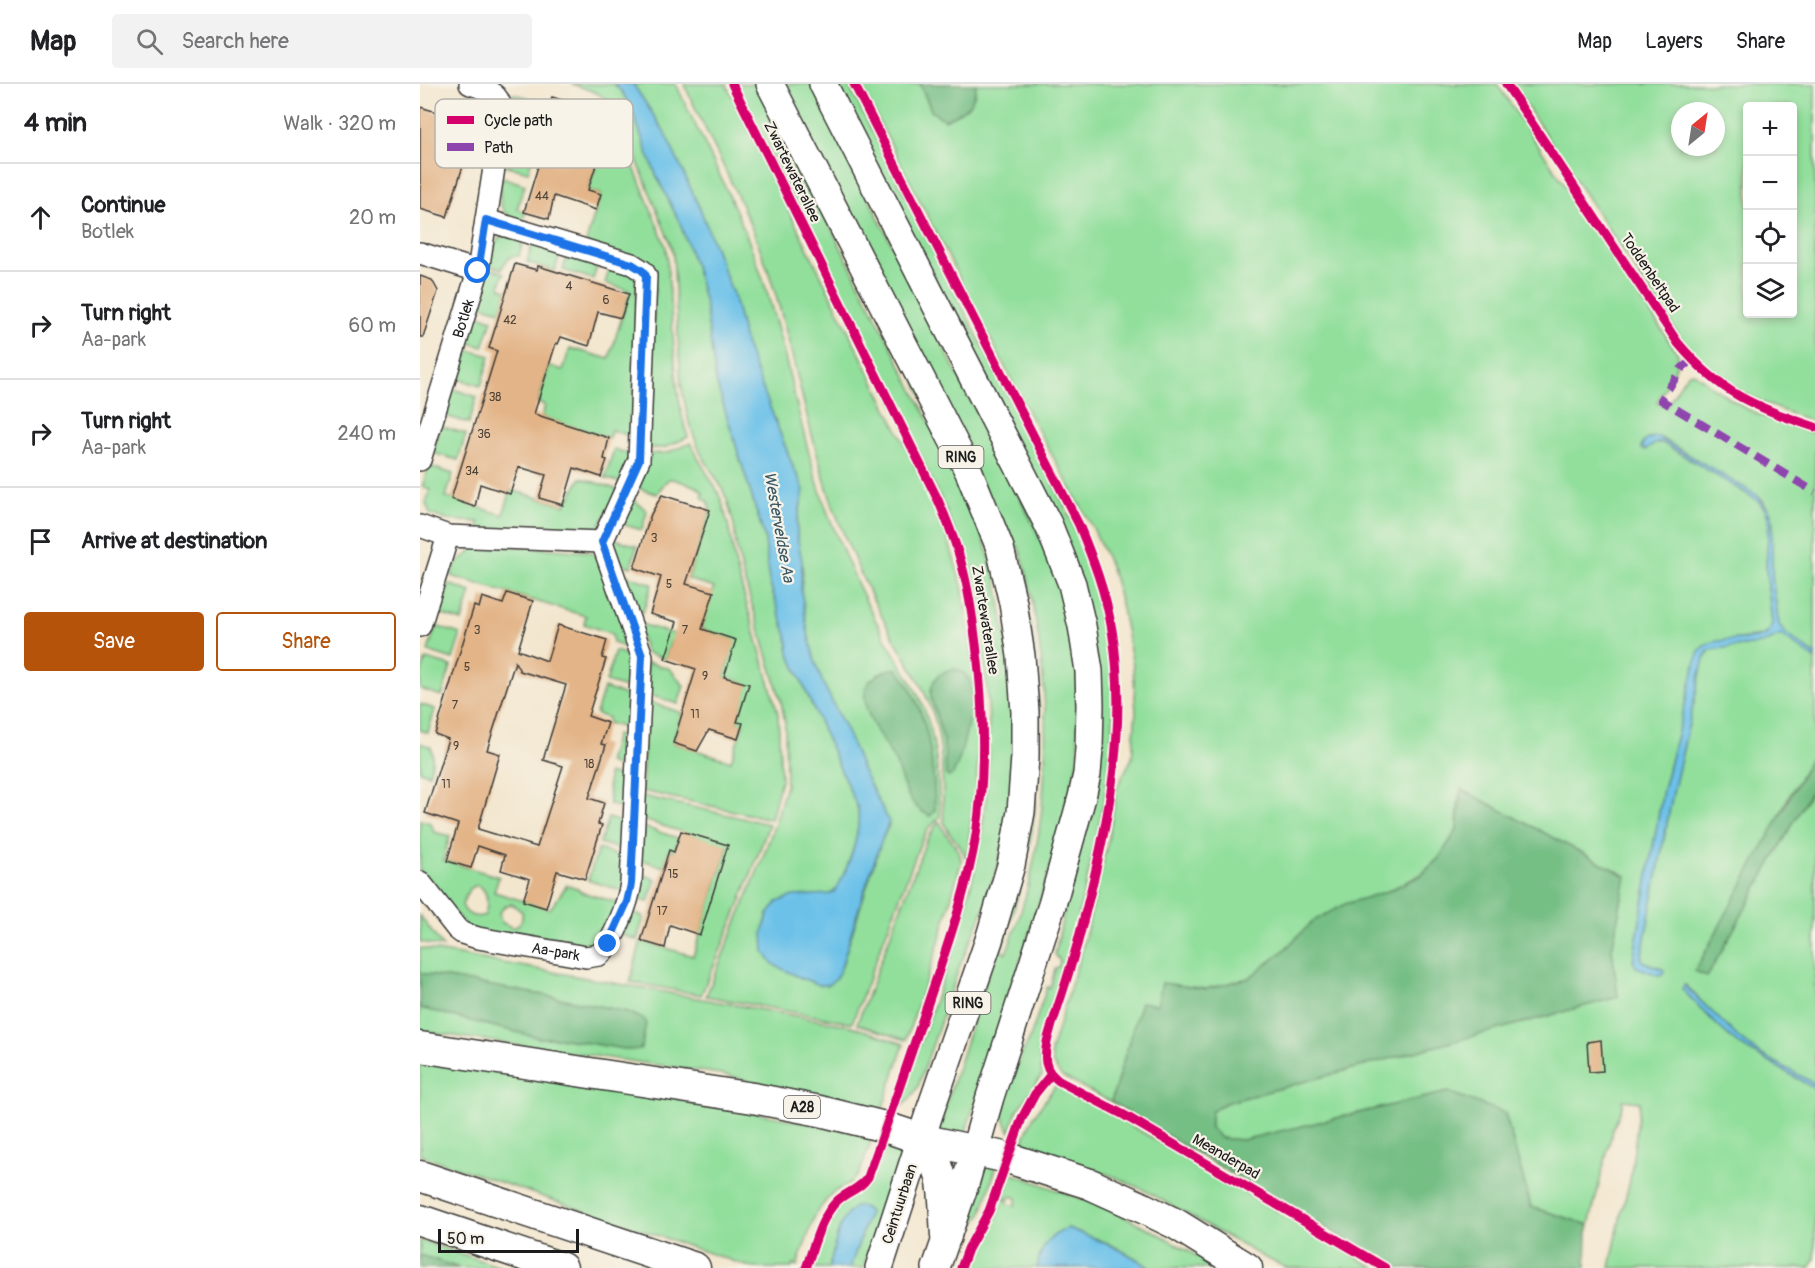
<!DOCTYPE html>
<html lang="en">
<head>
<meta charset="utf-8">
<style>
  :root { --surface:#fff; --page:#f2f2f2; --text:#202124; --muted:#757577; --line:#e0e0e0; --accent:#b45309 }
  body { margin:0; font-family:Pangolin,sans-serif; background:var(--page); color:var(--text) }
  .controls { position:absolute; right:18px; top:18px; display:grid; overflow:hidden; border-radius:6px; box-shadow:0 3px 9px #0003 }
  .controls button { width:54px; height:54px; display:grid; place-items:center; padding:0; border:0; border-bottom:2px solid var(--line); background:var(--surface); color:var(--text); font:30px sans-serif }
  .compass { position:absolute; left:1251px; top:18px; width:54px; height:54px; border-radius:50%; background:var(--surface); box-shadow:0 3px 9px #0003; rotate:30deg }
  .scale { position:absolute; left:18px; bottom:15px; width:141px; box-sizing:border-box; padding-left:6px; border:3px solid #1c1c1c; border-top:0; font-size:16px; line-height:21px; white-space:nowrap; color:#1c1c1c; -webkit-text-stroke:4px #f7f3e8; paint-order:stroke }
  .stop { position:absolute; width:18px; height:18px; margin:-14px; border:4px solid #1a73e8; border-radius:50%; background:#fff }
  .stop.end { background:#1a73e8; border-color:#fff; box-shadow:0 2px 6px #0008 }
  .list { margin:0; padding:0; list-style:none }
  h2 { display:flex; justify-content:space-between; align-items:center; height:78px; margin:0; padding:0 24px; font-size:26px }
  h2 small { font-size:20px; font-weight:400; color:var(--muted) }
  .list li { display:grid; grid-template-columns:39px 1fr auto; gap:18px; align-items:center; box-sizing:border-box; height:108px; padding:0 24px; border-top:2px solid var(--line) }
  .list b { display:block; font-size:22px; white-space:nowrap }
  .list p { margin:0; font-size:20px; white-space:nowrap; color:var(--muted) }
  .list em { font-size:20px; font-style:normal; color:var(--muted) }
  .actions { display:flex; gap:12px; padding:18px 24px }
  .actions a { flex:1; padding:14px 0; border:2px solid var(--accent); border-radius:6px; text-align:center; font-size:21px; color:var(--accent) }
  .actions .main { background:var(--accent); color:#fff }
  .icon { flex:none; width:33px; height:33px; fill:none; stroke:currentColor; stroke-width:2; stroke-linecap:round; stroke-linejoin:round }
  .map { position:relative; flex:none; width:1395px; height:1184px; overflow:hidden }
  header { display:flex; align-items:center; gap:36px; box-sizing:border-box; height:84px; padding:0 30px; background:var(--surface); border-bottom:2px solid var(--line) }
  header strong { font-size:28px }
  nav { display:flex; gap:33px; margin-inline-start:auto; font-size:21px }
  .search { width:420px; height:54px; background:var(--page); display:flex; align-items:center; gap:15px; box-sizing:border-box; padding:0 21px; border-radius:6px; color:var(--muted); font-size:22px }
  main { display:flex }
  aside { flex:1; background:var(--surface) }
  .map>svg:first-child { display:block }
</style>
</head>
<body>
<header>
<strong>Map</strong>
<div class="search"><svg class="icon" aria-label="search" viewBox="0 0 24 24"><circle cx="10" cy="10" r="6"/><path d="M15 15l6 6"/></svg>Search here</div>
<nav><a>Map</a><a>Layers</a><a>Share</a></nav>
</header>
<main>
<aside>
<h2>4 min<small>Walk · 320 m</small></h2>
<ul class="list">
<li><svg class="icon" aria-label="ahead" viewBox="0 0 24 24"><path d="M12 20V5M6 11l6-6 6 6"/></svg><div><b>Continue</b><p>Botlek</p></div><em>20 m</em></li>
<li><svg class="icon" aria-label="right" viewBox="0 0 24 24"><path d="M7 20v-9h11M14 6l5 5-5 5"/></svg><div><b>Turn right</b><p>Aa-park</p></div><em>60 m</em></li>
<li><svg class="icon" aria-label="right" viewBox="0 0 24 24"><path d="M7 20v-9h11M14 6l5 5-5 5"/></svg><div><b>Turn right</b><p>Aa-park</p></div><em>240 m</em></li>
<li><svg class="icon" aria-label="arrive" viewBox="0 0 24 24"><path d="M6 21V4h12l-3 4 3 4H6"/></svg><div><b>Arrive at destination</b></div></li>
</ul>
<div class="actions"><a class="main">Save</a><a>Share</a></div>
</aside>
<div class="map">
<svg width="1395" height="1184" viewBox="0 0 1395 1184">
  <rect width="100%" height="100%" fill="#f7f3e8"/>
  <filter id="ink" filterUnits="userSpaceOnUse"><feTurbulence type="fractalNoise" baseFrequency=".0167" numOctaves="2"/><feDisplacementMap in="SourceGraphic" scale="12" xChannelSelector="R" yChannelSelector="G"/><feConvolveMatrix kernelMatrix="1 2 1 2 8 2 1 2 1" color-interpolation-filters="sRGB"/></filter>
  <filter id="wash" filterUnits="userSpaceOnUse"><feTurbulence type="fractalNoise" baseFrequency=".008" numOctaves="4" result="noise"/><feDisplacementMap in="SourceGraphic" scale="24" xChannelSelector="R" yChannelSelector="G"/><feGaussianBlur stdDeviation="1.35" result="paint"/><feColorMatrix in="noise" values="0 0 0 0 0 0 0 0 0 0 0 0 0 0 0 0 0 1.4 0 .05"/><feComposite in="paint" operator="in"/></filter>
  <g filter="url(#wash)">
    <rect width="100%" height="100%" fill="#f3e6ce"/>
    <g fill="#92df9c" stroke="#577e5c" stroke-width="1.5" fill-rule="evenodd">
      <path d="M152,0H194L202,8L211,23L227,68L238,95L260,139L275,182L285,219L296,297L345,455L349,497L367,552L369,569L438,725C441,751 428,785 415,807L410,811L373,812L348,830L344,843V868L381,894L421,884L461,758L469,741L465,730L442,685L427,648L402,597L395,577L388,549L381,506L383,489L377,452V438L383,413L380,396L374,385L325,259L314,213L281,127L244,47L213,0H256C285,63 319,125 341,190C369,270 380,356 410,435C426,476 444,516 465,554C479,579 497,603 506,630C517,663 519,699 520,733L509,744L500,760L432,939L286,912L342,776L355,740L366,701L365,639L361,617L323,491L316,461L314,441L307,416L302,404L280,368L269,339L261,301L253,170L250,159L197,26C185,10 170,6 152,0ZM477,585C509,624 514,679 515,727L510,732L487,710L476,679L462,656Z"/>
      <path d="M264,0H306L507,405L525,445L542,502L556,598L559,661L556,703L546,777C544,760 528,754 524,738C523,730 523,720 523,711C522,683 522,657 513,630C503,599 483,571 467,542C446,504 428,463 413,422C385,342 373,257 345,178C323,117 291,59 264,0ZM549,595C555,618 542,665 534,688L525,671L524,657L511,613Z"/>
      <path d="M316,0H338L553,424L576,493L595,614L589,740L567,818L540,881L498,1003L490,1015L479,1024L478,1023C503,948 533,874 552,797C581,675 573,537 524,421Z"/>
      <path d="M360,0H391L636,486L656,560L658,673L645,738L545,1050L517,1048L590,822L607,543ZM598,462C609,490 613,521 618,551C633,656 627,770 586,869L581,867C590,839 599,812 605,784C629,675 623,570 593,464Z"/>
      <path d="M414,0H428L647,427C665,468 681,508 689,552C700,620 691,689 676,756C667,797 657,839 646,880C639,906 629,932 622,959L620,970L622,991L596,1029L590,1048L582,1031L581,1019L584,1008L611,951L627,903L630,904L635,885L639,882L640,877L635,870L651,795L678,583Z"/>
      <path d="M440,0H500L512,28L555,11L556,0H1077L1258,270C1257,289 1246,302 1237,318L1246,323L1265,293L1269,289L1273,288L1295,305L1325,324L1342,332L1395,350V571L1366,550L1359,541L1352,492L1351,467L1353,440L1351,429L1342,415L1241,354C1233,352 1224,355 1221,363L1226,366L1234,359H1243L1329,411L1337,416L1345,425L1349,436L1346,484L1352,539L1350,547L1342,552L1289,559L1284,561L1254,662L1243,706L1213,877L1241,884L1224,878L1221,875L1252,713L1284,574L1290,566L1295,564C1317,562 1341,563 1359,551L1363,552L1395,575V667L1364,721L1287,893L1395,700V1000L1340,970L1320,955L1298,935L1266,901L1262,905L1297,941L1318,960L1395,1005V1175L1390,1184H1190L1201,1130L1210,1097L1220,1018L1202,1016L1203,1020L1192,1048L1169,1141L1111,1123L1085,1029L1028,1008L822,1056L800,1054L791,1044V1028L805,1019L1198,913L1192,865L1206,792L1041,705L1038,720L1037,746L1019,774L1000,791L968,807L862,868L829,894L786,905L742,899L737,921L721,918L691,1018L641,992L633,980L631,967L663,862L688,757L697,703L712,674L716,628L713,581L701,520L691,484L674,446L608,328Z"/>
      <path d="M1092,0H1395V338C1338,318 1304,306 1264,259ZM1372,22V230H1328V22ZM1260,27H1296V63H1260Z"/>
      <polygon points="95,10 118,17 109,47 91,42 93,22 91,11"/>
      <polygon points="180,28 193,31 246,163 257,302 262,332 268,353 244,364 227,364 235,203 166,158 181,110 168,106 180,69 169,65"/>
      <polygon points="88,55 115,65 108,88 84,81"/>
      <path d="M82,93L105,101L97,125L106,128L102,138C76,129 79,118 82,93Z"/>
      <path d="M84,151L104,154L99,172C89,171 85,177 82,185L69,181C71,169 72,157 84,151Z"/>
      <polygon points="113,157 141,166 135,187 107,178"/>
      <polygon points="148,168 179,177 173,195 143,186"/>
      <polygon points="191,180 217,193 213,353 191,346 189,354 122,333 125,321 118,319 129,282 143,286 150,264 189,275 210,207 185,199"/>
      <polygon points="69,184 84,189 80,201 81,204 87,206 81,227 59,221"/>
      <polygon points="56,230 72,236 63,263 47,258"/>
      <polygon points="45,265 70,272 61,302 36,294"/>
      <polygon points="33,305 57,313 49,339 25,332"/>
      <polygon points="21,342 46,350 38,376 13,369"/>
      <path d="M271,359L279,376L297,406L302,418L308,440L316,483L358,629L361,696L351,735L222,707L226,617L262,629L253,659L311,677L323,640L317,638L328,600L304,593L315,556L282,545L294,504L268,495L290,426L288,418L282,413L283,409C277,401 273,402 265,399C246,392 249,393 237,410L215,403L227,370L246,369Z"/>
      <polygon points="194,365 212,371 202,399 185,394"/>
      <polygon points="9,382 33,390 26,413 83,431 91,406 143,421 145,421 161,394 199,406 177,446 172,449 59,446 59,438 27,436 10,430 6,419 10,406 2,403"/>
      <polygon points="211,413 227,427 222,446 198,439"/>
      <polygon points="192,454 217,462 211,483 195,478"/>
      <polygon points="52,459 171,468 180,477 212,565 193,559 192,550 164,540 166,532 31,492 36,479 51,468"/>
      <polygon points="199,489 232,500 223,528 211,524"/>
      <polygon points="29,500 51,508 42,537 20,530"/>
      <polygon points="217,539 258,551 250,559 245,575 226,569"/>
      <polygon points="16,542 40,550 40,553 33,575 8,567"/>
      <polygon points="195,567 214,573 213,606 186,598"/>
      <polygon points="6,575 31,582 22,612 0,605 0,593"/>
      <polygon points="227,578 250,585 264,602 258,620 226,610"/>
      <polygon points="184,604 212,613 211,646 188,639 188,634 176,630"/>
      <polygon points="0,620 15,625 8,649 0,646"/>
      <polygon points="196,651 211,655 209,686 188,679"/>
      <path d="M0,659L11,663C14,672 12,680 9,690L0,687Z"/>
      <polygon points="188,689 209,695 208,726 189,720"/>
      <path d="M222,712L349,740C329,798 306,855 281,911L210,898L221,857L273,872L308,762L220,735Z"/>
      <polygon points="188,734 207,740 206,767 180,759"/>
      <path d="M0,736L11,739L14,748L30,752L23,776L79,793L74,808L130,825L147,801L157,804L161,808L199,819L184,853L173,864L49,846L0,789ZM57,801C69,806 68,820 65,831C55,835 46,831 42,821L49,805ZM92,820L102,828C103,836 101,840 93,844L81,838L79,829L85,822Z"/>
      <path d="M518,738H520C524,754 542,762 541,779L518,861L486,956L437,940L506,757Z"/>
      <polygon points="220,742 258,754 254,768 249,766 244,783 219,775"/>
      <polygon points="178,765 205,774 203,807 168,796"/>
      <polygon points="221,790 236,795 228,818 215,814"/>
      <polygon points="210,828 224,833 217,856 200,850"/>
      <polygon points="0,832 23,863 0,858"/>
      <polygon points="0,864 431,942 484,960 461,1029 301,990 0,947 0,924 120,954 139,954 210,966 225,936 208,928 134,913 0,889"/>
      <polygon points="0,972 255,1013 453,1052 439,1090 430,1099 412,1109 396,1129 377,1182 374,1180 372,1184 333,1184 0,1071"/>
      <polygon points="636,1001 669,1017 955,1184 867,1184 843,1173 726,1107 695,1093 647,1076 602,1058 614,1032"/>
      <path d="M466,1057L482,1069L443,1184H430L449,1129L420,1142L409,1184H390C398,1162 404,1135 422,1119C431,1111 442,1109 449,1099Z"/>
      <polygon points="561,1080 576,1084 561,1131 545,1157 533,1184 525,1184"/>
      <polygon points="591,1089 688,1125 734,1147 798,1184 730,1184 719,1176 688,1159 648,1144 620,1170 617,1184 549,1184 557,1166 575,1137 582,1115 588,1117 588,1120 595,1122 597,1114 591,1112 589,1115 583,1113"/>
      <polygon points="0,1156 83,1184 39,1184 0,1171"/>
    </g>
    <g fill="#75be84" stroke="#486d50" stroke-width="1.5">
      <path d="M500,0H556C555,22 543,27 525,36L512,28Z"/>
      <path d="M471,585H477C509,624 514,679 515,727L510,732C500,728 493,721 488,711C482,701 480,690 476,680C466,658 443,635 445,608C446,595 460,589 471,585Z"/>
      <path d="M532,585C542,585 549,592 551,602C554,616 542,673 535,686C533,690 533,690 529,693L526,691L524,657L511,613C510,598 517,589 532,585Z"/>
      <polygon points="1395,667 1395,700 1287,893 1275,887"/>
      <polygon points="1041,705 1206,792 1192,865 1198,913 805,1019 791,1028 791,1044 800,1054 822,1056 1028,1008 1085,1029 1111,1123 1169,1141 1167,1149 1166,1184 975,1184 769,1065 691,1018 721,918 737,921 742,899 786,905 829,894 862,868 893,837 925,820 968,807 1000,792 1019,774 1037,746"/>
      <polygon points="0,889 134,913 208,928 225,936 226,939 222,962 220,965 210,966 139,954 120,954 0,924"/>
      <polygon points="0,1171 39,1184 0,1184"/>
    </g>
    <g fill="#6cc1e9" stroke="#446e82" stroke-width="1.5">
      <path d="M194,0H213L244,47L281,127L314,213L325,259L374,385L380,396L384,406L377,438V452L382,477L381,506L388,549L395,577L402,597L427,648L442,685L469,738L461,758L441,817L421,884L416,894L408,901H400L381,894L354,881L344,868L343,848L348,831L357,818L373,812L410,810L415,807C428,785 441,751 438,725L369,569L367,552L349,497L345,455L296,297L285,219L275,182L260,139L238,95L227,68L211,23L202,8Z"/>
      <path d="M1238,353L1337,411L1348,424L1352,434V492L1359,541L1366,550L1395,571V575L1361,551L1342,560L1295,565L1289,566L1284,574L1252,713L1221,875L1224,878L1244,886L1243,890L1238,891L1216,883L1213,877L1243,706L1278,569C1289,547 1338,562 1349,548C1351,545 1351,542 1352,539L1346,484L1349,436L1345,425L1340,419L1329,411L1243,359H1236L1226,366L1222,365L1223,359C1227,355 1232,353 1238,353Z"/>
      <polygon points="1264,901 1320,955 1340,970 1395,1000 1395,1005 1318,960 1297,941 1262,905"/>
      <path d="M436,1122C442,1122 446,1123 449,1129L430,1184H409C415,1163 417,1135 436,1122Z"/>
      <path d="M648,1144C677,1155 705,1166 730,1184H617C621,1162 628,1152 648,1144Z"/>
    </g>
    <g id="blocks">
      <g fill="#e3b487" fill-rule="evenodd">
        <polygon points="132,13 180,28 169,65 180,69 168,106 181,110 176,126 134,112 129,135 104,128 127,53 116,50 122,33 125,34"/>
        <polygon points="0,23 40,35 37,45 53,50 27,133 0,125"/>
        <polygon points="95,180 117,186 118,182 209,210 201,234 178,228 169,262 141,253 138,260 136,259 114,330 189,354 184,375 187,376 181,393 154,384 143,421 119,414 126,391 99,383 90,410 60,400 55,423 31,415 77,267 69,264"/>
        <polygon points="0,192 12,196 18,207 3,253 0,253"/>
        <polygon points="242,411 290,426 266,500 294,508 282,545 316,556 304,593 329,600 317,638 323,639 318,655 289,646 277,667 253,659 276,585 245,575 257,538 230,530 241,493 214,484 231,430"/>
        <path d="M87,509L113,517L98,566L127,577L138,541L187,556L182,574L186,575L168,632L188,639L181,660L186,661L169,714L184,719L178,740L182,741L165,795L137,787L126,824L103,817L110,795L81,786L85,771L58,762L51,784L27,777L38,740L5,729L28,655L15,650L54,522L59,524L62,513L83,520ZM95,578L100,587L146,601L123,676L143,682L117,763L58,745L80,670L67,666Z"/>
        <polygon points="261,747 308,761 280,851 250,841 245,864 221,857 249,766 254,768"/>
        <polygon points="1181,956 1183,987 1169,988 1167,958"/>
      </g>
    </g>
  </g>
  <g filter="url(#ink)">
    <use href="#blocks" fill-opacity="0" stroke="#3c3a37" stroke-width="1.5"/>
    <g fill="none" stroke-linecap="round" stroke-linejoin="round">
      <defs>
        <g id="minor">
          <polyline points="0,169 58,187"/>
          <path id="s1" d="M0,376L58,187L81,39C84,13 74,7 50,0"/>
          <polyline points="0,442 28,452 182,458"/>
          <polyline points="0,542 28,452"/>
          <path id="s2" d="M0,798L37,845L42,849L58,854L166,873L179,871C194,858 208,819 211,799L222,572L182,458L219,376L226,192L223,187L212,180L66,136"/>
        </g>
        <g id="major">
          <polyline points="350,0 549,388 580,464 593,519 601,572 605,628 605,673 601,728 591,781 569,856 509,1030 459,1184"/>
          <polyline points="403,0 629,442 652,500 662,542 669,587 670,621 669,665 667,690 662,713 632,821 570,1013 545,1100 516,1184"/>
        </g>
        <g id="highway">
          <polyline points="0,963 333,1014 400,1027 465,1043 501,1055 588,1074 670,1100 723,1124 756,1140 827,1184"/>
          <path d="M501,1055C528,1087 523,1113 526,1152"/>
          <polyline points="0,1092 275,1184"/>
          <polyline points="0,1136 142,1184"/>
        </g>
      </defs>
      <use href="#minor" stroke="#3c3a37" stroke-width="24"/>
      <use href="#major" stroke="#3c3a37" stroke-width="30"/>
      <use href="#highway" stroke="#3c3a37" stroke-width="33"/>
      <use href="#minor" stroke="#fff" stroke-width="21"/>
      <use href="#major" stroke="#fff" stroke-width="27"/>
      <use href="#highway" stroke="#fff" stroke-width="30"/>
      <polyline stroke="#8e44ad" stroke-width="8" stroke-dasharray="15 8" stroke-linecap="butt" points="1272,276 1262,284 1241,316 1395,408"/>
      <defs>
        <g id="cycleway">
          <path d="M312,0L518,416C526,434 533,452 539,471C548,500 552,530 556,560C564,624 566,687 556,751C546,811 525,868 506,925C487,981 468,1038 448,1093C440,1105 429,1107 418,1116C400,1133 394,1162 386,1184"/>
          <path d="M434,0L659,441C673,475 686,509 692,546C710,652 684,758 657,861C651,881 645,902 638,922C633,940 623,960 626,979C628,988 633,992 639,997L704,1031L965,1184"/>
          <path d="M1086,0L1258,259C1301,310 1333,322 1395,343"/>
          <polyline points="541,1184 548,1165 569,1127 602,1034 615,1010 631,990"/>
        </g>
      </defs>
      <use href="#cycleway" stroke="#f7f3e8" stroke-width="13"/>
      <use href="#cycleway" stroke="#d6006c" stroke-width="9"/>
    </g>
  </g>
  <g fill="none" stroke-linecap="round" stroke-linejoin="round" filter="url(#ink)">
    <polyline stroke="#1a73e8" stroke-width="8" points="58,187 66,136 212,180 223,187 226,192 219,376 182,458 222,572 211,800 207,818 188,860"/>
  </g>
  <g text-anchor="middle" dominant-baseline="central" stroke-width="4.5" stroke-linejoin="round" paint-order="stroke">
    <g font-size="12" fill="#4e4237">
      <text x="122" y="112">44</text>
      <text x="149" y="202">4</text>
      <text x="186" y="216">6</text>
      <text x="90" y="236">42</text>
      <text x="75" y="313">38</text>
      <text x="64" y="350">36</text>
      <text x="52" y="387">34</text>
      <text x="234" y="454">3</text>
      <text x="249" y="500">5</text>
      <text x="57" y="546">3</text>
      <text x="265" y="546">7</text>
      <text x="47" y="583">5</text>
      <text x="285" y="592">9</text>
      <text x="35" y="621">7</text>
      <text x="275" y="630">11</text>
      <text x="36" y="662">9</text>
      <text x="169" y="680">18</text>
      <text x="26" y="700">11</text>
      <text x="253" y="790">15</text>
      <text x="242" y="827">17</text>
    </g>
    <g fill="#f7f3e8" stroke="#5e5c59" stroke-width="1.5">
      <rect x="518.5" y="362" width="45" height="22" rx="4.5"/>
      <rect x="525.5" y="908" width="45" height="22" rx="4.5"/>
      <rect x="364" y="1012" width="36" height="22" rx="4.5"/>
    </g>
    <g font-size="14" font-weight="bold" fill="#1c1c1c">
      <text x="541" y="373">RING</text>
      <text x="548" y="919">RING</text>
      <text x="382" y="1023">A28</text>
    </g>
    <g font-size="15" fill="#1c1c1c" stroke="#f7f3e8">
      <text transform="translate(372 88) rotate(64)">Zwartewaterallee</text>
      <text transform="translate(1230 189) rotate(56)">Toddenbeltpad</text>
      <text stroke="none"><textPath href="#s1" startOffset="148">Botlek</textPath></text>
      <text transform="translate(565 536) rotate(81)">Zwartewaterallee</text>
      <text stroke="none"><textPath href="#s2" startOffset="162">Aa-park</textPath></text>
      <text transform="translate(806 1073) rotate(30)">Meanderpad</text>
      <text transform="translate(480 1120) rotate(-72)">Ceintuurbaan</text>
    </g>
    <g font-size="16" font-style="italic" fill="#385664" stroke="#f7f3e8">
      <text transform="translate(359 443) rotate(80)">Westerveldse Aa</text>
    </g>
  </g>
  <rect x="15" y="15" width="198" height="69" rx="9" fill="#f7f3e8" stroke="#b5b2ab" stroke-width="1.5"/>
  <rect x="27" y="32" width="27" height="8" fill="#d6006c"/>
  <rect x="27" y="59" width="27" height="8" fill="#8e44ad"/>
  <g font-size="16" fill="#1c1c1c">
    <text x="64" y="42">Cycle path</text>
    <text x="64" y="69">Path</text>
  </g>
</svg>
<div class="controls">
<button>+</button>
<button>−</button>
<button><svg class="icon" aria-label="locate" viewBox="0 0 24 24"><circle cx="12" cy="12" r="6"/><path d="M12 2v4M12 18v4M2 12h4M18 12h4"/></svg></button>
<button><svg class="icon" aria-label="layers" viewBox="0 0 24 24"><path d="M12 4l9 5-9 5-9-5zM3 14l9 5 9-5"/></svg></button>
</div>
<svg class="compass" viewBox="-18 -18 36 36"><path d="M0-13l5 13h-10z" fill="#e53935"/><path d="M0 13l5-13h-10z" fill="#757577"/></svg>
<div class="scale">50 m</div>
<div class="stop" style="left:58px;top:187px"></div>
<div class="stop end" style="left:188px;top:860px"></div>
</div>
</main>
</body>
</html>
